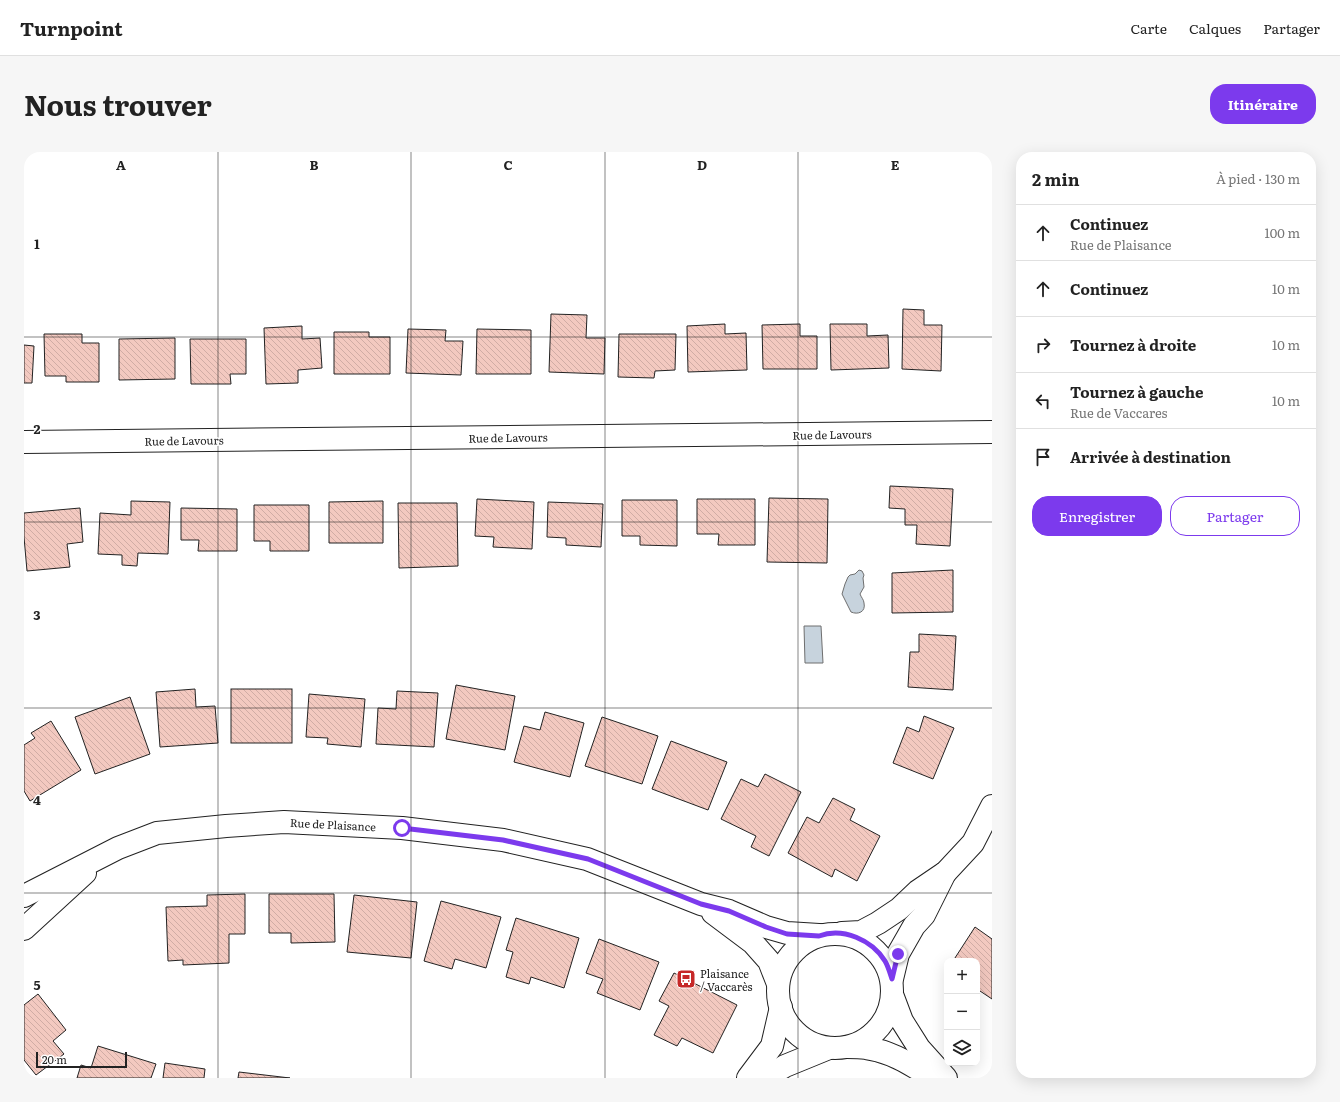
<!DOCTYPE html>
<html lang="fr">
<head>
<meta charset="utf-8">
<style>
  :root { --surface:#fff; --page:#f6f6f6; --text:#222; --muted:#767676; --line:#e0e0e0; --accent:#7c3aed }
  body { margin:0; font-family:Literata,serif; background:var(--page); color:var(--text) }
  .controls { position:absolute; right:12px; bottom:12px; display:grid; overflow:hidden; border-radius:8px; box-shadow:0 4px 16px #0002 }
  .controls button { width:36px; height:36px; display:grid; place-items:center; padding:0; border:0; border-bottom:1px solid var(--line); background:var(--surface); color:var(--text); font:20px sans-serif }
  .scale { position:absolute; left:12px; bottom:10px; width:91px; box-sizing:border-box; padding-left:4px; border:2px solid #222; border-top:0; font-size:11px; line-height:14px; white-space:nowrap; color:#222; -webkit-text-stroke:3px #fff; paint-order:stroke }
  .stop { position:absolute; width:12px; height:12px; margin:-9px; border:3px solid #7c3aed; border-radius:50%; background:#fff }
  .stop.end { background:#7c3aed; border-color:#fff; box-shadow:0 1px 4px #0008 }
  .list { margin:0; padding:0; list-style:none }
  h2 { display:flex; justify-content:space-between; align-items:center; height:52px; margin:0; padding:0 16px; font-size:17px }
  h2 small { font-size:13px; font-weight:400; color:var(--muted) }
  .list li { display:grid; grid-template-columns:26px 1fr auto; gap:12px; align-items:center; box-sizing:border-box; height:56px; padding:0 16px; border-top:1px solid var(--line) }
  .list b { display:block; font-size:15px; white-space:nowrap }
  .list p { margin:0; font-size:13px; white-space:nowrap; color:var(--muted) }
  .list em { font-size:13px; font-style:normal; color:var(--muted) }
  .actions { display:flex; gap:8px; padding:12px 16px }
  .actions a { flex:1; padding:9px 0; border:1px solid var(--accent); border-radius:16px; text-align:center; font-size:14px; color:var(--accent) }
  .actions .main { background:var(--accent); color:#fff }
  .icon { flex:none; width:22px; height:22px; fill:none; stroke:currentColor; stroke-width:2; stroke-linecap:round; stroke-linejoin:round }
  .map { position:relative; flex:none; width:968px; height:926px; overflow:hidden; border-radius:16px }
  header { display:flex; align-items:center; gap:24px; box-sizing:border-box; height:56px; padding:0 20px; background:var(--surface); border-bottom:1px solid var(--line) }
  header strong { font-size:19px }
  nav { display:flex; gap:22px; margin-inline-start:auto; font-size:14px }
  .intro { display:flex; align-items:center; justify-content:space-between; box-sizing:border-box; height:96px; padding:0 24px }
  h1 { margin:0; font-size:28px }
  .button { padding:10px 18px; border-radius:16px; background:var(--accent); color:#fff; font-size:14px; font-weight:700 }
  main { display:flex; gap:24px; padding:0 24px }
  aside { flex:1; background:var(--surface); border-radius:16px; box-shadow:0 4px 16px #0002 }
  .map>svg:first-child { display:block }
</style>
</head>
<body>
<header>
<strong>Turnpoint</strong>
<nav><a>Carte</a><a>Calques</a><a>Partager</a></nav>
</header>
<div class="intro"><h1>Nous trouver</h1><a class="button">Itinéraire</a></div>
<main>
<div class="map">
<svg width="968" height="926" viewBox="0 0 968 926">
  <defs>
    <pattern id="building-back-hatch" width="6" height="6" patternUnits="userSpaceOnUse"><rect width="6" height="6" fill="#f3c9c0"/><path d="M-1 5l2 2M0 0l6 6M5-1l2 2" fill="none" stroke="#d0aca5"/></pattern>
  </defs>
  <rect width="100%" height="100%" fill="#fff"/>
  <g fill="#c7d3dd" stroke="#6f6f6f">
    <path d="M835,418L838,419L840,423L839,426L840,435L836,442C837,445 840,448 840,451C842,460 834,463 827,460L818,442L821,432L824,425L826,423L831,422Z"/>
    <polygon points="780,474 797,474 799,511 781,511"/>
  </g>
  <g fill="url(#building-back-hatch)" stroke="#222">
    <polygon points="879,157 900,158 900,173 918,173 917,219 878,217"/>
    <polygon points="527,162 563,163 562,186 581,186 580,222 525,220"/>
    <polygon points="701,172 701,182 722,181 723,218 664,220 663,174"/>
    <polygon points="776,172 776,184 793,184 793,217 739,217 738,173"/>
    <polygon points="806,172 843,172 843,184 864,183 865,216 807,218"/>
    <polygon points="278,174 278,187 296,186 298,216 274,218 274,231 242,232 240,176"/>
    <polygon points="384,177 422,178 421,189 439,189 437,223 382,221"/>
    <polygon points="453,177 507,178 507,222 452,222"/>
    <polygon points="310,180 345,180 345,185 366,185 366,222 310,222"/>
    <polygon points="20,182 58,182 58,191 75,191 75,230 42,230 42,224 21,224"/>
    <polygon points="595,182 652,182 651,218 631,219 630,226 594,225"/>
    <polygon points="151,186 151,227 95,228 95,187"/>
    <polygon points="166,187 222,187 222,222 206,222 207,232 167,232"/>
    <polygon points="0,193 10,194 8,231 0,231"/>
    <polygon points="866,334 929,337 926,394 892,392 893,373 881,373 881,357 865,356"/>
    <polygon points="745,346 804,347 803,411 743,410"/>
    <polygon points="453,347 510,350 508,397 469,395 470,385 451,384"/>
    <polygon points="673,347 731,347 731,393 694,393 695,382 673,382"/>
    <polygon points="598,348 653,348 653,394 616,393 616,384 598,384"/>
    <polygon points="107,349 146,350 144,402 114,401 113,414 98,413 98,403 74,402 76,361 107,363"/>
    <polygon points="359,349 359,391 305,391 305,350"/>
    <polygon points="524,350 579,352 577,395 542,393 542,386 523,385"/>
    <polygon points="374,351 433,351 434,414 375,416"/>
    <polygon points="230,353 285,353 285,399 246,399 246,389 230,389"/>
    <polygon points="56,356 59,390 43,392 46,415 3,419 0,385 0,361"/>
    <polygon points="157,356 213,357 213,399 174,399 175,388 157,388"/>
    <polygon points="929,418 929,460 868,461 868,421"/>
    <polygon points="895,482 932,484 929,538 884,535 886,500 895,500"/>
    <polygon points="432,533 491,544 481,598 422,587"/>
    <polygon points="171,537 172,555 191,554 194,591 136,595 132,540"/>
    <rect x="207" y="537" width="61" height="54"/>
    <polygon points="373,539 414,541 410,595 352,592 354,556 372,557"/>
    <polygon points="285,542 341,547 337,595 303,592 304,586 282,585"/>
    <polygon points="106,545 126,602 71,622 51,565"/>
    <polygon points="521,560 560,571 546,625 490,610 500,574 516,578"/>
    <polygon points="900,564 930,576 909,627 869,611 883,575 895,580"/>
    <polygon points="578,565 634,584 618,632 561,614"/>
    <polygon points="27,569 57,618 6,649 0,639 0,593 11,586 7,581"/>
    <polygon points="647,589 703,610 684,658 628,637"/>
    <polygon points="741,622 777,640 745,704 727,695 732,684 697,667 717,627 734,635"/>
    <polygon points="809,646 831,657 826,668 856,684 833,729 811,717 808,725 764,701 783,665 795,671"/>
    <polygon points="221,742 221,782 205,782 205,811 159,813 159,808 144,809 142,755 183,754 183,743"/>
    <polygon points="245,742 310,742 311,790 267,791 267,781 245,781"/>
    <polygon points="330,743 393,750 387,806 323,800"/>
    <polygon points="417,749 477,765 462,816 431,807 428,817 400,809"/>
    <polygon points="492,766 555,786 540,836 507,825 505,832 482,825 489,800 482,798"/>
    <polygon points="951,775 968,787 968,847 953,837 953,809 929,809"/>
    <polygon points="575,787 635,810 616,858 573,841 579,827 562,821"/>
    <polygon points="650,821 713,853 689,901 658,886 653,894 630,883 645,854 635,849"/>
    <polygon points="14,842 42,878 29,889 40,902 12,923 0,908 0,853"/>
    <polygon points="74,894 132,912 127,926 53,926 57,913 67,916"/>
    <polygon points="141,911 181,917 180,926 139,926"/>
    <polygon points="215,920 266,926 214,926"/>
  </g>
  <g fill="none" stroke-linecap="round" stroke-linejoin="round">
    <defs>
      <g id="minor">
        <polyline points="0,290 968,280"/>
        <polyline points="0,744 94,696 133,681 202,674 260,670 378,676 479,688 563,707 677,752 705,759 742,775 763,781 795,783"/>
        <polyline points="689,761 729,791 745,809 754,832"/>
        <polyline points="0,777 61,721"/>
        <polyline points="818,781 837,780 854,771 875,757 894,739 922,720 949,691 968,654"/>
        <circle cx="811" cy="839" r="57"/>
        <polyline points="868,827 874,802 890,774 900,763 921,721"/>
        <polyline points="869,845 878,869 895,896 922,926"/>
        <path d="M823,895C829,895 836,895 842,896C866,899 888,912 907,926"/>
        <polyline points="724,926 748,894 757,855"/>
        <polyline points="741,926 761,914 805,896"/>
      </g>
    </defs>
    <use href="#minor" stroke="#222" stroke-width="24"/>
    <use href="#minor" stroke="#fff" stroke-width="22"/>
  </g>
  <g fill="none" stroke-linecap="round" stroke-linejoin="round">
    <path stroke="#7c3aed" stroke-width="5" d="M378,676L479,688L564,707L677,752L705,759L742,775L763,782L795,784C819,775 848,788 861,809C864,814 866,821 868,827L874,802"/>
  </g>
  <path fill="none" stroke="#222" stroke-width="1" stroke-opacity="0.55" d="M194,0V926M387,0V926M581,0V926M774,0V926M0,185H968M0,370H968M0,556H968M0,741H968"/>
  <defs>
    <symbol id="bus-square" viewBox="-11 -11 22 22"><rect x="-9" y="-9" width="18" height="18" rx="4" fill="#c62828" stroke="#fff"/><path d="M-5-6H5V4H4V6H2V4H-2V6H-4V4H-5ZM-3.5-4V0h7V-4ZM-3.5 1.2v1.5H-2V1.2ZM2 1.2v1.5H3.5V1.2Z" fill="#fff"/></symbol>
  </defs>
  <g fill-rule="evenodd">
    <use href="#bus-square" x="651" y="816" width="22" height="22"/>
  </g>
  <g text-anchor="middle" dominant-baseline="central" stroke-width="3" stroke-linejoin="round" paint-order="stroke">
    <g font-size="11" fill="#222" stroke="#fff">
      <text transform="translate(808 282) rotate(-1)">Rue de Lavours</text>
      <text transform="translate(484 285) rotate(-1)">Rue de Lavours</text>
      <text transform="translate(160 288) rotate(-1)">Rue de Lavours</text>
      <text transform="translate(309 672) rotate(3)">Rue de Plaisance</text>
    </g>
    <g font-size="11" fill="#222" stroke="#fff" text-anchor="start">
      <text x="676" y="821">Plaisance<tspan x="676" dy="13">/ Vaccarès</tspan></text>
    </g>
  </g>
  <g font-size="13" text-anchor="middle" font-weight="bold" fill="#222" stroke="#fff" stroke-width="3" stroke-linejoin="round" paint-order="stroke">
    <text x="97" y="18">A</text>
    <text x="290" y="18">B</text>
    <text x="484" y="18">C</text>
    <text x="678" y="18">D</text>
    <text x="871" y="18">E</text>
    <text x="13" y="97">1</text>
    <text x="13" y="282">2</text>
    <text x="13" y="468">3</text>
    <text x="13" y="653">4</text>
    <text x="13" y="838">5</text>
  </g>
</svg>
<div class="controls">
<button>+</button>
<button>−</button>
<button><svg class="icon" aria-label="layers" viewBox="0 0 24 24"><path d="M12 4l9 5-9 5-9-5zM3 14l9 5 9-5"/></svg></button>
</div>
<div class="scale">20 m</div>
<div class="stop" style="left:378px;top:676px"></div>
<div class="stop end" style="left:874px;top:802px"></div>
</div>
<aside>
<h2>2 min<small>À pied · 130 m</small></h2>
<ul class="list">
<li><svg class="icon" aria-label="ahead" viewBox="0 0 24 24"><path d="M12 20V5M6 11l6-6 6 6"/></svg><div><b>Continuez</b><p>Rue de Plaisance</p></div><em>100 m</em></li>
<li><svg class="icon" aria-label="ahead" viewBox="0 0 24 24"><path d="M12 20V5M6 11l6-6 6 6"/></svg><div><b>Continuez</b></div><em>10 m</em></li>
<li><svg class="icon" aria-label="right" viewBox="0 0 24 24"><path d="M7 20v-9h11M14 6l5 5-5 5"/></svg><div><b>Tournez à droite</b></div><em>10 m</em></li>
<li><svg class="icon" aria-label="left" viewBox="0 0 24 24"><path d="M17 20v-9H6M10 6l-5 5 5 5"/></svg><div><b>Tournez à gauche</b><p>Rue de Vaccares</p></div><em>10 m</em></li>
<li><svg class="icon" aria-label="arrive" viewBox="0 0 24 24"><path d="M6 21V4h12l-3 4 3 4H6"/></svg><div><b>Arrivée à destination</b></div></li>
</ul>
<div class="actions"><a class="main">Enregistrer</a><a>Partager</a></div>
</aside>
</main>
</body>
</html>
